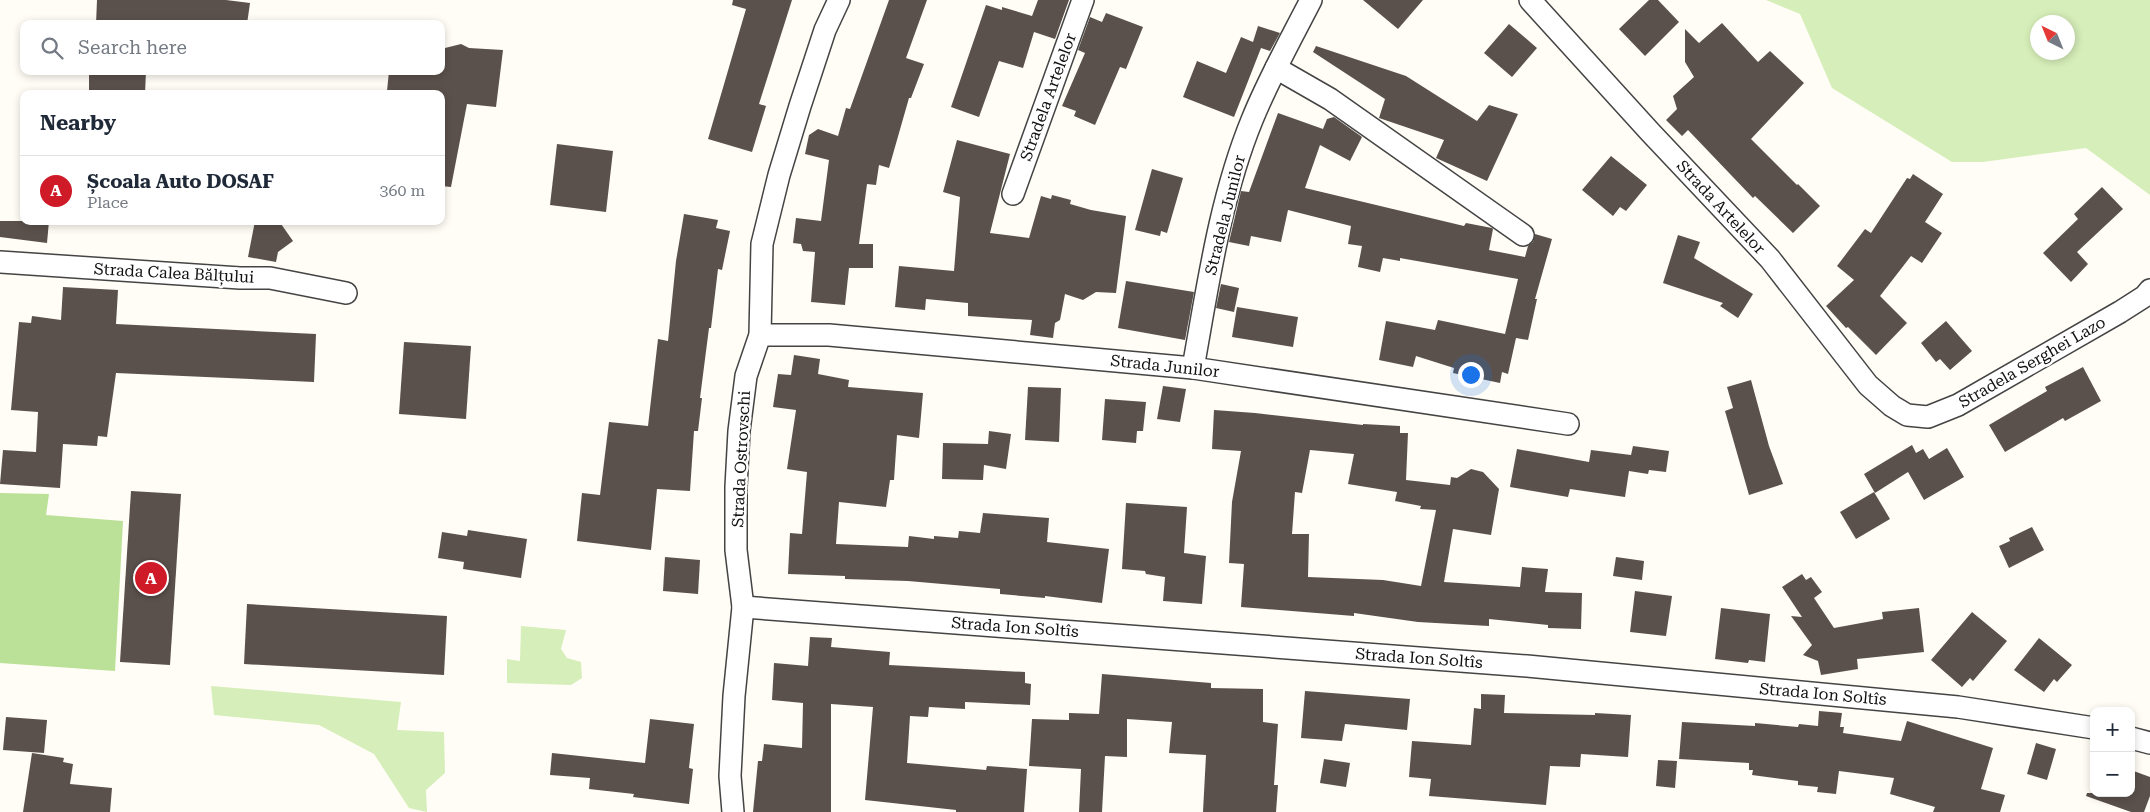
<!DOCTYPE html>
<html lang="en">
<head>
<meta charset="utf-8">
<style>
  :root { --surface:#fff; --page:#f6f6f7; --text:#1f2937; --muted:#747a83; --line:#e0e1e3; --accent:#cf1a27 }
  body { margin:0; font-family:"Roboto Serif",serif; background:var(--page); color:var(--text) }
  .controls { position:absolute; right:15px; bottom:15px; display:grid; overflow:hidden; border-radius:10px; box-shadow:0 2px 8px #0003 }
  .controls button { width:45px; height:45px; display:grid; place-items:center; padding:0; border:0; border-bottom:1px solid var(--line); background:var(--surface); color:var(--text); font:25px sans-serif }
  .compass { position:absolute; left:2030px; top:15px; width:45px; height:45px; border-radius:50%; background:var(--surface); box-shadow:0 2px 8px #0003; rotate:317deg }
  .you { position:absolute; left:1470px; top:374px; width:18px; height:18px; margin:-12px; border:4px solid #fff; border-radius:50%; background:#1a73e8; box-shadow:0 0 0 8px #1a73e833 }
  .badge { display:grid; place-items:center; width:32px; height:32px; border-radius:50%; background:var(--accent); color:#fff; font-size:16px; font-weight:700 }
  .pin { position:absolute; translate:-50% -50%; border:2px solid #fff; box-shadow:0 1px 5px #0006 }
  .list { margin:0; padding:0; list-style:none }
  h2 { display:flex; justify-content:space-between; align-items:center; height:65px; margin:0; padding:0 20px; font-size:21px }
  h2 small { font-size:16px; font-weight:400; color:var(--muted) }
  .list li { display:grid; grid-template-columns:32px 1fr auto; gap:15px; align-items:center; box-sizing:border-box; height:70px; padding:0 20px; border-top:1px solid var(--line) }
  .list b { display:block; font-size:19px; white-space:nowrap }
  .list p { margin:0; font-size:16px; white-space:nowrap; color:var(--muted) }
  .list em { font-size:16px; font-style:normal; color:var(--muted) }
  .icon { flex:none; width:28px; height:28px; fill:none; stroke:currentColor; stroke-width:2; stroke-linecap:round; stroke-linejoin:round }
  .map { position:relative; flex:none; width:2150px; height:812px; overflow:hidden }
  .search { position:absolute; background:var(--surface); box-shadow:0 2px 8px #0003; left:20px; top:20px; width:425px; height:55px; display:flex; align-items:center; gap:12px; box-sizing:border-box; padding:0 18px; border-radius:10px; color:var(--muted); font-size:19px }
  .panel { position:absolute; background:var(--surface); box-shadow:0 2px 8px #0003; left:20px; top:90px; width:425px; height:135px; border-radius:10px }
  .map>svg:first-child { display:block }
</style>
</head>
<body>
<div class="map">
<svg width="2150" height="812" viewBox="0 0 2150 812">
  <rect width="100%" height="100%" fill="#fffdf5"/>
  <g fill="#d6eeb9" fill-rule="evenodd">
    <path d="M1766,0H2150V195L2086,148L1983,162H1952L1832,88L1800,14ZM2038,22H2068V52H2038Z"/>
    <polygon points="521,626 566,630 561,649 567,658 581,662 582,678 571,685 507,683 507,659 520,661"/>
    <polygon points="211,686 401,702 397,730 444,732 445,773 426,790 427,812 409,808 374,754 319,725 214,715"/>
  </g>
  <polygon fill="#bae197" points="0,493 49,494 46,515 123,521 115,671 0,663"/>
  <g fill="#5b514c" fill-rule="evenodd">
    <polygon points="97,0 226,0 250,3 247,24 96,24"/>
    <polygon points="733,0 792,0 759,104 766,106 752,152 708,139 746,9 732,5"/>
    <polygon points="889,0 927,0 906,58 924,64 911,98 909,98 889,168 879,165 876,185 867,184 859,244 873,244 873,268 849,268 845,305 811,302 815,252 803,251 801,244 793,243 796,218 821,221 829,160 805,154 809,135 818,129 838,136 846,108 850,109"/>
    <polygon points="1038,0 1069,0 1055,39 1034,32 1023,68 999,61 979,117 951,107 986,5 1002,10 1002,7 1032,16"/>
    <polygon points="1363,0 1423,0 1398,29"/>
    <polygon points="1649,0 1658,0 1679,22 1645,56 1619,29"/>
    <polygon points="1106,13 1143,27 1126,69 1120,67 1095,125 1074,116 1076,111 1062,106 1085,53 1078,50 1090,17 1102,22"/>
    <polygon points="1722,23 1758,62 1770,51 1804,83 1751,139 1797,185 1798,184 1820,206 1793,233 1755,196 1753,198 1688,130 1682,136 1666,120 1677,109 1673,96 1694,77 1685,62 1685,29 1699,43"/>
    <polygon points="1509,24 1537,48 1512,77 1484,53"/>
    <polygon points="1258,26 1280,33 1270,51 1261,48 1234,117 1183,97 1197,61 1226,73 1241,37 1253,42"/>
    <polygon points="461,44 469,48 503,50 496,107 467,104 451,187 441,186 441,94 387,91 389,71 441,71 441,49"/>
    <polygon points="1316,46 1406,76 1477,121 1489,105 1518,114 1487,181 1436,158 1444,140 1379,118 1385,99 1313,52"/>
    <polygon points="89,71 146,71 145,94 89,94"/>
    <polygon points="1278,113 1323,129 1327,119 1334,117 1362,137 1350,161 1320,145 1305,188 1464,226 1466,223 1492,228 1493,229 1489,250 1525,257 1528,246 1533,242 1535,234 1552,239 1535,299 1537,299 1528,340 1516,338 1508,374 1502,372 1500,383 1453,373 1454,368 1416,356 1413,367 1379,360 1386,321 1435,330 1438,320 1505,334 1518,279 1400,258 1400,261 1383,258 1380,272 1358,267 1362,246 1348,244 1351,226 1288,210 1281,242 1251,236 1249,246 1229,242 1241,191 1249,192"/>
    <polygon points="957,140 1010,154 990,233 1029,238 1041,196 1051,199 1052,195 1071,200 1070,204 1091,210 1126,216 1116,293 1096,292 1083,300 1065,294 1060,320 1055,323 1053,338 1030,335 1032,320 968,316 968,303 926,299 925,310 895,307 899,266 954,271 960,197 943,192"/>
    <polygon points="557,144 613,151 606,212 550,205"/>
    <polygon points="1611,156 1647,185 1626,211 1620,207 1613,216 1582,190"/>
    <polygon points="1152,169 1183,178 1167,233 1161,231 1160,236 1135,230"/>
    <polygon points="1913,174 1943,194 1925,222 1942,233 1922,263 1911,256 1880,296 1907,323 1876,355 1848,327 1846,328 1826,306 1854,280 1837,266 1865,229 1871,233 1907,178 1910,179"/>
    <polygon points="2102,187 2123,209 2077,252 2088,264 2071,282 2043,253 2078,219 2074,214"/>
    <polygon points="684,214 718,220 716,228 730,231 722,270 718,269 711,328 709,328 700,398 702,398 698,431 694,431 690,491 657,489 651,550 577,541 582,493 600,495 609,422 648,426 658,339 668,341 676,261"/>
    <polygon points="0,221 49,221 47,243 0,237"/>
    <polygon points="255,221 279,221 293,241 278,252 276,262 248,257"/>
    <polygon points="1678,235 1700,242 1694,258 1753,294 1738,318 1720,306 1723,303 1663,283"/>
    <polygon points="1126,281 1194,292 1185,340 1118,328"/>
    <polygon points="1221,284 1239,288 1234,312 1216,308"/>
    <polygon points="63,287 118,290 116,324 316,334 314,382 116,373 107,437 98,436 97,446 63,444 60,488 0,484 3,450 36,452 38,412 11,410 19,322 31,323 32,316 61,320"/>
    <polygon points="1237,307 1298,317 1293,347 1232,337"/>
    <polygon points="1946,321 1972,351 1950,370 1940,359 1936,362 1921,343"/>
    <polygon points="404,342 471,346 466,419 399,414"/>
    <polygon points="794,355 820,359 818,374 849,380 848,387 923,393 919,438 897,435 894,480 890,480 886,507 839,502 836,544 908,547 909,536 934,539 934,536 958,538 959,531 980,533 983,513 1049,518 1047,542 1109,549 1102,603 1045,596 1045,598 1000,594 1000,589 908,581 845,579 845,576 788,574 790,533 802,534 807,472 787,469 796,410 773,407 778,374 791,375"/>
    <polygon points="2083,367 2101,401 2065,421 2063,418 2005,452 1989,425 2047,391 2045,387"/>
    <polygon points="1751,380 1769,446 1783,484 1749,495 1725,411 1733,408 1727,387"/>
    <polygon points="1163,386 1186,389 1180,422 1157,419"/>
    <polygon points="1028,387 1061,388 1059,442 1025,440"/>
    <polygon points="1105,399 1146,402 1143,431 1137,431 1136,443 1102,440"/>
    <path d="M1214,410L1255,413L1363,425V424L1400,426V433H1408L1406,480L1450,485L1451,477L1457,478L1471,469L1483,472L1499,489L1491,535L1453,529L1444,582L1520,587L1522,567L1548,569L1545,592L1582,593L1581,629L1548,628V625L1489,619V626L1418,622L1354,613V616L1241,607L1244,564L1229,563L1232,502L1241,451L1212,449ZM1310,450L1354,454L1348,484L1397,492L1395,501L1421,506L1420,509L1436,510L1421,586L1383,580L1308,577L1309,534H1292L1295,492L1302,493Z"/>
    <polygon points="989,431 1011,434 1006,469 984,465 983,480 942,479 943,443 988,444"/>
    <polygon points="1912,445 1916,453 1923,449 1929,459 1947,448 1964,477 1924,500 1908,472 1875,493 1864,474"/>
    <polygon points="1633,446 1669,451 1666,472 1649,470 1648,474 1629,471 1625,497 1570,489 1568,497 1510,487 1517,449 1589,462 1591,450 1631,455"/>
    <polygon points="131,491 181,494 170,665 120,662"/>
    <polygon points="1874,492 1890,519 1856,539 1840,512"/>
    <polygon points="1126,503 1187,507 1184,553 1206,556 1202,604 1163,601 1165,577 1146,574 1145,571 1122,569"/>
    <polygon points="2032,527 2044,550 2009,568 1999,546 2010,541 2009,538"/>
    <polygon points="468,530 527,539 521,578 463,569 464,562 438,558 442,532 467,536"/>
    <polygon points="665,557 700,560 698,594 663,591"/>
    <polygon points="1616,557 1644,561 1642,580 1613,576"/>
    <polygon points="1802,574 1806,580 1811,577 1822,592 1814,598 1834,628 1883,619 1882,612 1919,608 1924,652 1857,659 1858,669 1821,675 1818,661 1803,655 1812,645 1791,616 1802,617 1782,587"/>
    <polygon points="1635,591 1672,596 1666,636 1630,632"/>
    <polygon points="247,604 447,616 444,675 244,664"/>
    <polygon points="1721,608 1770,614 1765,662 1749,660 1748,663 1715,659"/>
    <polygon points="1972,612 2007,641 1973,681 1970,678 1962,687 1931,660"/>
    <polygon points="810,637 832,638 831,647 890,652 889,665 1025,672 1025,683 1031,684 1030,705 965,702 965,709 929,707 928,717 910,716 907,763 986,770 987,766 1027,769 1024,812 956,812 956,810 865,800 873,707 831,704 831,812 753,812 758,761 762,761 764,744 802,748 803,703 772,700 774,663 808,666"/>
    <polygon points="2039,638 2072,665 2057,682 2054,679 2044,692 2014,670"/>
    <polygon points="1102,674 1211,683 1211,688 1263,689 1263,722 1278,724 1274,785 1278,785 1276,812 1203,812 1206,755 1169,753 1172,722 1127,719 1127,757 1105,756 1102,812 1079,812 1081,769 1029,766 1032,719 1069,720 1069,713 1099,714"/>
    <polygon points="1305,691 1410,699 1407,730 1345,724 1342,741 1301,738"/>
    <polygon points="1481,694 1505,695 1504,713 1595,715 1595,713 1631,715 1628,757 1581,754 1580,767 1550,766 1546,805 1429,796 1431,779 1409,777 1412,741 1471,745 1474,708 1481,709"/>
    <polygon points="1819,711 1842,713 1840,727 1844,727 1843,733 1901,741 1907,721 1993,748 1981,789 2005,795 2000,812 1933,812 1935,807 1890,794 1894,778 1839,771 1836,794 1817,792 1818,787 1798,785 1798,781 1752,775 1753,770 1749,770 1749,763 1679,759 1682,722 1755,726 1755,723 1798,727 1799,724 1818,726"/>
    <polygon points="6,717 47,720 44,753 3,750"/>
    <polygon points="650,719 694,724 689,768 693,769 689,804 633,797 634,794 589,789 590,778 550,775 552,753 645,763"/>
    <polygon points="2036,743 2056,749 2047,780 2027,774"/>
    <polygon points="32,753 64,758 63,762 73,764 70,784 112,788 110,812 23,812"/>
    <polygon points="1324,759 1350,763 1346,787 1320,783"/>
    <polygon points="1658,760 1677,761 1675,788 1656,786"/>
    <polygon points="2131,770 2150,777 2150,796 2144,812 2131,812 2086,796 2087,793 2131,793"/>
  </g>
  <g fill="none" stroke-linecap="round" stroke-linejoin="round">
    <defs>
      <g id="minor">
        <polyline points="1530,0 1651,133 1770,259 1868,385 1892,406 1907,415 1928,417 1958,405 2120,312 2145,296 2150,290"/>
        <polyline points="1276,68 1330,99 1523,235"/>
        <polyline points="1013,194 1083,0"/>
        <polyline points="0,262 240,278 270,278 346,293"/>
        <polyline points="760,335 829,335 1193,368 1568,424"/>
        <path d="M1193,368C1208,285 1220,198 1252,120C1269,78 1291,39 1311,0"/>
        <polyline points="743,607 1527,666 1958,707 2094,728"/>
        <polyline points="2131,738 2150,743"/>
        <polyline points="733,812 730,776 734,696 743,607 736,550 736,487 739,431 746,376 760,335 762,244 779,175 800,106 825,30 839,0"/>
      </g>
    </defs>
    <use href="#minor" stroke="#444" stroke-width="24"/>
    <use href="#minor" stroke="#fff" stroke-width="21"/>
  </g>
  <g text-anchor="middle" dominant-baseline="central" stroke-width="5" stroke-linejoin="round" paint-order="stroke">
    <g font-size="16" fill="#111" stroke="#fff">
      <text transform="translate(1048 97) rotate(-70)">Stradela Artelelor</text>
      <text transform="translate(1721 207) rotate(47)">Strada Artelelor</text>
      <text transform="translate(1225 215) rotate(-76)">Stradela Junilor</text>
      <text transform="translate(174 273) rotate(3)">Strada Calea Bălțului</text>
      <text transform="translate(2032 362) rotate(-30)">Stradela Serghei Lazo</text>
      <text transform="translate(1165 366) rotate(6)">Strada Junilor</text>
      <text transform="translate(741 459) rotate(-87)">Strada Ostrovschi</text>
      <text transform="translate(1015 627) rotate(4)">Strada Ion Soltîs</text>
      <text transform="translate(1419 658) rotate(4)">Strada Ion Soltîs</text>
      <text transform="translate(1823 694) rotate(5)">Strada Ion Soltîs</text>
    </g>
  </g>
</svg>
<div class="controls">
<button>+</button>
<button>−</button>
</div>
<svg class="compass" viewBox="-18 -18 36 36"><path d="M0-13l5 13h-10z" fill="#e53935"/><path d="M0 13l5-13h-10z" fill="#747a83"/></svg>
<div class="you"></div>
<div class="pin badge" style="left:151px;top:578px">A</div>
<div class="search"><svg class="icon" aria-label="search" viewBox="0 0 24 24"><circle cx="10" cy="10" r="6"/><path d="M15 15l6 6"/></svg>Search here</div>
<section class="panel">
<h2>Nearby<small></small></h2>
<ul class="list">
<li><span class="badge">A</span><div><b>Școala Auto DOSAF</b><p>Place</p></div><em>360 m</em></li>
</ul>
</section>
</div>
</body>
</html>
